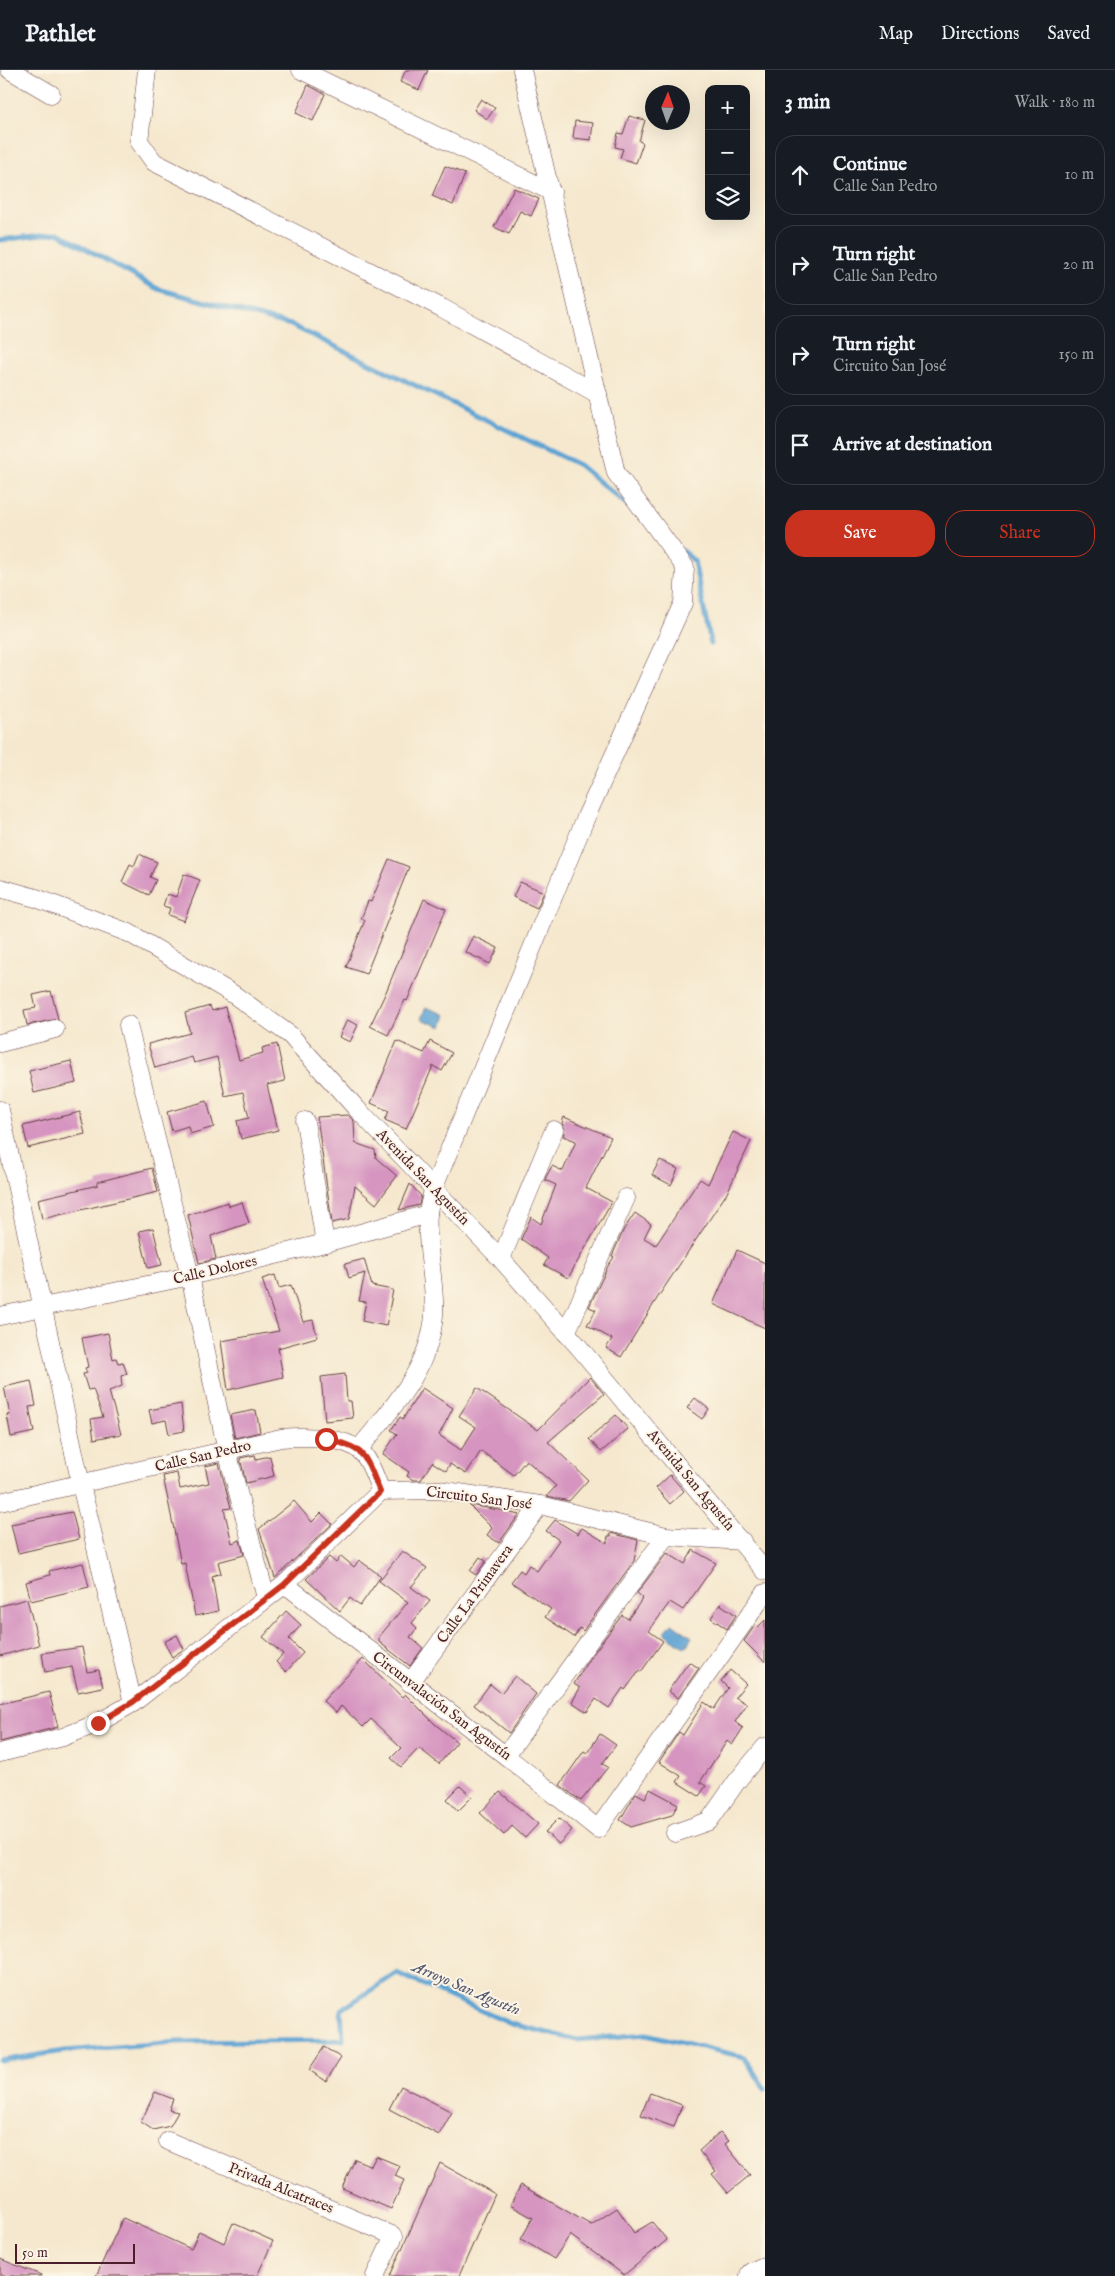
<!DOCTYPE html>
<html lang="en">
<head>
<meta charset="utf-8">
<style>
  :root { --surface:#171b24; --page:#242831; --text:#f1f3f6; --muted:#9ea1a6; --line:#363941; --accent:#c8321e }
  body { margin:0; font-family:"IM FELL English",serif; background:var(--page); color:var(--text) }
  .controls { position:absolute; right:15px; top:15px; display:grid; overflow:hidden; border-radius:10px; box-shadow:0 5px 20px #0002 }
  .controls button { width:45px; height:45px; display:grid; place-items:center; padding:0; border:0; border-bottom:1px solid var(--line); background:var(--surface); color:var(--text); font:25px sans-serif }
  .compass { position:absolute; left:645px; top:15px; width:45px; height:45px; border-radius:50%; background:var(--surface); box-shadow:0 5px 20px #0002; rotate:2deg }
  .scale { position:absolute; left:15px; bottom:12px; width:120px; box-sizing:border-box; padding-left:5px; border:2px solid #4a1f2b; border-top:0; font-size:14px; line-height:18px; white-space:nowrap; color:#4a1f2b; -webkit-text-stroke:4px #fcf5e5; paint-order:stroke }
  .stop { position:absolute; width:15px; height:15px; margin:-11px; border:4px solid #c8321e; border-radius:50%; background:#fff }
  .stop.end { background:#c8321e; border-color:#fff; box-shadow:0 1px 5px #0008 }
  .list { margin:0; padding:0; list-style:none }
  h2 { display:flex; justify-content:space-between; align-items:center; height:65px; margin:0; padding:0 20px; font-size:21px }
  h2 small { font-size:16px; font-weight:400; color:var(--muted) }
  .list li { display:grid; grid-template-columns:32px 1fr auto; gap:15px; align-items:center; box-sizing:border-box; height:80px; margin:0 10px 10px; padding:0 10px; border:1px solid var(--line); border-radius:20px }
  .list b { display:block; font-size:19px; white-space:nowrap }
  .list p { margin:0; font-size:16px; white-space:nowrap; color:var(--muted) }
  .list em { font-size:16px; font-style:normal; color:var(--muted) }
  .actions { display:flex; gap:10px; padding:15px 20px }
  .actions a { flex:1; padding:11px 0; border:1px solid var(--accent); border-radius:20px; text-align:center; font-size:18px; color:var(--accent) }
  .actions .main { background:var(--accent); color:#fff }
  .icon { flex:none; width:28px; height:28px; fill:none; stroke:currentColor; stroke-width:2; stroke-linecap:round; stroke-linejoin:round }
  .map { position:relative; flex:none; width:765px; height:2206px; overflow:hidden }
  header { display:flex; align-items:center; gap:30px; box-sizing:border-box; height:70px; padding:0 25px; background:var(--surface); border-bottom:1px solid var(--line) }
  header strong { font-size:24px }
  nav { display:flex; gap:28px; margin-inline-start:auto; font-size:18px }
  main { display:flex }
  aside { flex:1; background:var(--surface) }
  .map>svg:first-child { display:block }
</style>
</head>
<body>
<header>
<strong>Pathlet</strong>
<nav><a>Map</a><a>Directions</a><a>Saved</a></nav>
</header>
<main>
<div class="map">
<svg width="765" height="2206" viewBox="0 0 765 2206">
  <rect width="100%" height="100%" fill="#fcf5e5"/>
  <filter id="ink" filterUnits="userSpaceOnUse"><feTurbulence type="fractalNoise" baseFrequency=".02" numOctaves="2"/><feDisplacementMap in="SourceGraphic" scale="10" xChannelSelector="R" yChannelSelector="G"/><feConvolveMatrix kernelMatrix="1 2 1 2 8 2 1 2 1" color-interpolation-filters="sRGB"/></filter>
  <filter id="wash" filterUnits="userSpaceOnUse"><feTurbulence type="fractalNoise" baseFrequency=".0096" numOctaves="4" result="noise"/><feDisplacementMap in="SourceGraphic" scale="20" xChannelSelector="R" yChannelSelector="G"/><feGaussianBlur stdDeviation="1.12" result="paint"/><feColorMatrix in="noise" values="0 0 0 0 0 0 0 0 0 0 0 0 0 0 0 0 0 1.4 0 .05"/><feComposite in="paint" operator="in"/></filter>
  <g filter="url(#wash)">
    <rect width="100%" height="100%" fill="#f5e8ce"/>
    <g fill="#5da3d3" stroke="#54617f">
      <polygon points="426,937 446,945 442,957 421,949"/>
      <polygon points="672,1553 692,1567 685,1578 664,1563"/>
    </g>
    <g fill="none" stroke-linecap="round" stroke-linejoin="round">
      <g stroke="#5da3d3" stroke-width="5">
        <polyline points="0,170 58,163 158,219 291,255 579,395 636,442"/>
        <polyline points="683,481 694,491 711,574"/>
        <polyline points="0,1991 64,1981 177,1972 343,1970 341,1940 397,1903 511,1954 577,1970 646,1964 744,1987 765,2019"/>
      </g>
    </g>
    <g id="blocks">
      <g fill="#d694c0">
        <polygon points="406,0 428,0 419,20 400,12"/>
        <polygon points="308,15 325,24 313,51 296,43"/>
        <polygon points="481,29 495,38 487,49 474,40"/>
        <polygon points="629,46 645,50 639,71 643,73 636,93 620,88 623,79 615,77 618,63 623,64"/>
        <polygon points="575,51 593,53 591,70 573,68"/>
        <polygon points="445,96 465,104 453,135 432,126"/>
        <polygon points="514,118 539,129 531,146 520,141 509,164 494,157"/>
        <polygon points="139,784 157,792 150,807 156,810 149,825 122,812 130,794 134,796"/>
        <polygon points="389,789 409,797 366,904 346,897 365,850 361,849 368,831 371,832"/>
        <polygon points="184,804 200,810 184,851 168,845 170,838 163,836 167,824 176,827"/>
        <polygon points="520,812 544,822 537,838 513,827"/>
        <polygon points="424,829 446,839 407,931 405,930 388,965 370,956 386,922"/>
        <polygon points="473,866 498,878 490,894 465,882"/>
        <polygon points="51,921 58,949 27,955 24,940 36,938 33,925"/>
        <polygon points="210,936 212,941 225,937 239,990 263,983 262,978 277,974 285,1011 267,1015 278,1060 241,1069 237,1051 249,1048 243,1022 225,1026 217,987 194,993 192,987 155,998 148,974 190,963 185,943"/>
        <polygon points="347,950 358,955 350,972 339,967"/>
        <polygon points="397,971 424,983 430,971 452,983 442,1001 433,996 406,1059 385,1050 389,1041 371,1033"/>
        <polygon points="71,991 76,1013 34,1023 29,1001"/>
        <polygon points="207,1031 214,1057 190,1064 188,1056 172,1061 167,1042"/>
        <polygon points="80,1042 85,1064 28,1078 23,1056"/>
        <polygon points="348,1045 354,1051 355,1073 375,1080 376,1088 397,1106 376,1134 355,1116 349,1149 332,1153 317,1047"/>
        <polygon points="564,1047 611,1067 586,1118 612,1132 568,1208 544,1195 548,1188 521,1169 531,1147 541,1154 556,1115 545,1110 546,1107 552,1096 563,1101 576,1071 563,1066 565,1059 562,1053"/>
        <polygon points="733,1062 751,1071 727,1123 658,1227 621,1287 606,1278 612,1269 587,1255 596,1240 589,1237 608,1196 614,1187 612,1186 624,1159 635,1143 651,1154 644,1168 656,1175 700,1109 708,1114"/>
        <polygon points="660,1090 678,1099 671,1115 652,1105"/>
        <polygon points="152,1098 158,1122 42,1149 38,1129 98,1115 97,1112"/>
        <polygon points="410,1114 421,1126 419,1135 399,1140"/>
        <polygon points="228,1132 229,1136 242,1132 249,1153 211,1166 216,1189 199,1193 188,1145"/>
        <polygon points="153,1158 162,1195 148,1198 139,1161"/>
        <polygon points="737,1180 765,1193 765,1258 713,1234"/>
        <polygon points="364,1189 372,1216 393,1220 386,1256 362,1251 366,1232 359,1231 365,1203 349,1208 345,1194"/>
        <polygon points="275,1205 279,1218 291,1215 303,1252 313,1250 317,1267 278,1278 283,1307 228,1320 221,1271 279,1261 262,1209"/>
        <polygon points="108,1263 113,1289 116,1288 118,1293 123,1292 127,1304 121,1306 122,1316 109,1321 121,1364 94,1369 91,1349 103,1347 93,1319 88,1320 83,1304 87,1303 85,1298 88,1297 82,1268"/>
        <polygon points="345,1304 347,1331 351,1331 353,1348 325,1351 321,1307"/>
        <polygon points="590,1307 604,1324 548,1372 588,1410 569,1431 547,1426 556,1416 526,1390 514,1405 481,1381 466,1404 450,1394 446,1401 432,1392 421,1410 413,1410 407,1406 409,1402 383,1384 397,1364 391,1360 400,1347 403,1349 422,1318 453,1338 439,1365 461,1380 476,1357 459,1346 477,1318 538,1360"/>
        <polygon points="31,1311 36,1336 29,1337 34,1362 11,1367 7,1345 10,1345 4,1317"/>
        <polygon points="695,1328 709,1339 702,1349 687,1338"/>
        <polygon points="181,1334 184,1361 169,1364 166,1350 152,1353 149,1340"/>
        <polygon points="256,1340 260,1362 235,1368 230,1345"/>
        <polygon points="616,1345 628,1359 601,1382 589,1369"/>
        <polygon points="255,1385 256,1389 270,1386 274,1406 246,1413 240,1388"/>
        <polygon points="219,1393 231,1438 224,1439 232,1473 240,1470 244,1485 218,1492 221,1503 212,1506 218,1541 195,1546 185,1493 181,1494 163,1406 177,1403 180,1419 209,1413 205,1396"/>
        <polygon points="670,1405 684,1421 670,1434 656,1418"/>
        <polygon points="294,1431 312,1452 321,1443 332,1454 275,1508 259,1459"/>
        <polygon points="469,1435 499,1440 519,1445 499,1473 487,1465 492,1458"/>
        <polygon points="72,1442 79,1469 18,1483 11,1454"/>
        <polygon points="555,1450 578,1464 582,1458 607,1473 608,1466 611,1466 611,1463 638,1470 634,1491 583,1561 580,1558 574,1567 545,1547 551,1539 511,1512 520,1500 524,1503 529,1495 537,1501 559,1470 546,1461"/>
        <polygon points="693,1480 716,1493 683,1540 670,1532 649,1561 663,1571 641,1602 639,1601 625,1620 623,1618 609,1638 596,1629 587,1642 572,1632 580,1618 574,1614 587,1592 622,1545 628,1549 643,1528 637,1523 667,1483 685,1494"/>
        <polygon points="402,1481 427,1498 411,1517 430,1531 412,1553 417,1558 410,1567 423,1578 410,1596 379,1572 379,1567 408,1532 379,1511"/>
        <polygon points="341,1486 354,1497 359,1490 381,1506 360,1536 350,1528 340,1541 306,1509 329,1487 336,1493"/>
        <polygon points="480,1487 486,1491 476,1505 470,1501"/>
        <polygon points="83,1493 89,1517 31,1531 26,1512 50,1505 49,1501"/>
        <polygon points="27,1529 39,1575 0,1586 0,1536"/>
        <polygon points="720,1534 736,1545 727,1559 711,1548"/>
        <polygon points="286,1541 301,1555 289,1569 303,1583 286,1602 276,1592 283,1584 263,1567"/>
        <polygon points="765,1550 765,1592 744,1571 754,1557 757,1558"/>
        <polygon points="177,1565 184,1579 172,1587 164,1572"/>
        <polygon points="82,1577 87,1602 99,1600 103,1617 78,1622 72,1597 45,1602 42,1583"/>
        <polygon points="363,1589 402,1627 405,1624 435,1654 457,1672 439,1694 419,1678 401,1697 391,1688 401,1678 371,1649 363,1657 341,1636 336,1643 323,1631"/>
        <polygon points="689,1592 699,1598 678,1628 668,1621"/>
        <polygon points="730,1600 746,1614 735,1627 747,1634 735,1652 743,1658 732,1675 727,1671 700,1712 706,1716 699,1726 677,1712 681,1706 659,1692 679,1662 683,1665 704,1632 714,1639 728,1618 721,1611"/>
        <polygon points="515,1606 536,1624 509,1663 474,1635 490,1614 501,1623"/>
        <polygon points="49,1622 58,1657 0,1672 0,1634"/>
        <polygon points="600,1664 616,1675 602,1694 608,1697 581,1731 560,1715 584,1681 587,1683"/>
        <polygon points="460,1716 472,1727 458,1741 447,1729"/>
        <polygon points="650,1719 678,1734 672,1745 631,1757 620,1750 636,1723 645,1728"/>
        <polygon points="500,1722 538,1754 525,1768 512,1756 504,1765 480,1743"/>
        <polygon points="559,1748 572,1760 559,1774 545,1762"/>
        <polygon points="324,1977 341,1988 326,2011 309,2000"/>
        <polygon points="401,2016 452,2042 439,2065 389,2039"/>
        <polygon points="155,2022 173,2029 169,2040 178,2042 170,2056 153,2060 141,2052"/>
        <polygon points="650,2023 682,2035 674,2057 641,2045"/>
        <polygon points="720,2062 729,2071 725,2074 750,2105 728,2123 712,2104 716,2101 699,2081"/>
        <polygon points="376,2086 400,2096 395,2106 404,2110 391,2139 342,2118 355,2089 371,2096"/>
        <polygon points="440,2093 495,2124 459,2206 390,2206"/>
        <polygon points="521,2115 591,2155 617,2138 634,2163 652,2152 667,2170 624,2205 570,2165 554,2189 521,2169 533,2148 510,2135"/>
        <polygon points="123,2148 191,2179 199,2161 224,2173 233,2153 273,2171 257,2206 96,2206"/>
        <polygon points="0,2189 41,2205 41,2206 0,2206"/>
      </g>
    </g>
  </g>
  <g filter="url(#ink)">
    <use href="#blocks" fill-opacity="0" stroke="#643d43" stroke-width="1"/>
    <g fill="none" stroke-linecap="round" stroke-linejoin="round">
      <defs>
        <g id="street">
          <polyline points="10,0 51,24"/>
          <polyline points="147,0 139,71 154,92 442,238 598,324"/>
          <polyline points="301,0 552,122"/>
          <polyline points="0,818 36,828 129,863 233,924 290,965 357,1039 501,1189 578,1276 765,1501"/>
          <polyline points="128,955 190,1206 227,1381 266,1528"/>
          <polyline points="0,973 55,959"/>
          <polyline points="0,1040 81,1415 133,1633"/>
          <polyline points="305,1051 325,1173"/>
          <polyline points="501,1189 554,1060"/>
          <polyline points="0,1246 190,1206 325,1173 428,1144"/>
          <polyline points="566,1263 626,1128"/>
          <path d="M359,1379C391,1339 430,1299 434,1245C436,1212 425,1176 428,1143C429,1134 432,1125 434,1117L586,747L683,533L685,497L616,403L522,0"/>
          <path d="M0,1432L281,1368C303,1366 350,1366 364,1385C372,1395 376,1410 381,1421"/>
          <path d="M285,1514C389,1596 495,1676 598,1759L765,1523"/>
          <polyline points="410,1613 540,1435"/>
          <polyline points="0,1683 63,1667 98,1653 133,1633 285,1514 381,1421 439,1420 540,1435 666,1466 742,1471"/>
          <polyline points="506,1685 666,1466"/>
          <polyline points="675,1763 709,1751 737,1711 765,1677"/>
          <polyline points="168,2071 394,2166 375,2206"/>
        </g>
        <polyline id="highway" points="754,2206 765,2201"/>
      </defs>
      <use href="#street" stroke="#643d43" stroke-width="19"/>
      <use href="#highway" stroke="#643d43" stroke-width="29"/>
      <use href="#street" stroke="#fff" stroke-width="18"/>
      <use href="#highway" stroke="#fff" stroke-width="28"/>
    </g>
  </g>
  <g fill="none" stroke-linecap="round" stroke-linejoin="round" filter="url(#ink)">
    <path stroke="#c8321e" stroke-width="6" d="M98,1653L133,1632L285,1514L380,1422C365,1386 367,1378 326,1369"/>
  </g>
  <g text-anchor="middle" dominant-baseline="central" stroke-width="4" stroke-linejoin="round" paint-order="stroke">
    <g font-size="15" fill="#4a1f2b" stroke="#fcf5e5">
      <text transform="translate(423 1107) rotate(46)">Avenida San Agustín</text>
      <text transform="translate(215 1200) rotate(-13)">Calle Dolores</text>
      <text transform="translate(203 1386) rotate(-13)">Calle San Pedro</text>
      <text transform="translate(691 1410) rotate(50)">Avenida San Agustín</text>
      <text transform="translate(479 1428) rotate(7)">Circuito San José</text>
      <text transform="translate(475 1524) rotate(-54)">Calle La Primavera</text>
      <text transform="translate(442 1636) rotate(37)">Circunvalación San Agustín</text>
      <text transform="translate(281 2118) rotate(22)">Privada Alcatraces</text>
    </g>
    <g font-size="16" font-style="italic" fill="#52546e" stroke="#fcf5e5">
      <text transform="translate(466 1919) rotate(23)">Arroyo San Agustín</text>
    </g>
  </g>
</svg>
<div class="controls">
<button>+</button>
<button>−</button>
<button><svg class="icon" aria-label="layers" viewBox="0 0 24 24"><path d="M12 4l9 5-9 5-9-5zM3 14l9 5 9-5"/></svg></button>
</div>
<svg class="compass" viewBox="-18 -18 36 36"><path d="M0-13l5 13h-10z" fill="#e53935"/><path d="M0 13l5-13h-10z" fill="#9ea1a6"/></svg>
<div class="scale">50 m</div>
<div class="stop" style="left:326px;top:1369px"></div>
<div class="stop end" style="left:98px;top:1653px"></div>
</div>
<aside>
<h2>3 min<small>Walk · 180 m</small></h2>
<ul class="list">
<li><svg class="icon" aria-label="ahead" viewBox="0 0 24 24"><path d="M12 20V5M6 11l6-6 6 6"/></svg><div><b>Continue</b><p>Calle San Pedro</p></div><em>10 m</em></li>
<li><svg class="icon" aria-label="right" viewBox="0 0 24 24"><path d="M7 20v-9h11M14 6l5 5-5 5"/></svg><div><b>Turn right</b><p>Calle San Pedro</p></div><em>20 m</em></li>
<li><svg class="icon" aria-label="right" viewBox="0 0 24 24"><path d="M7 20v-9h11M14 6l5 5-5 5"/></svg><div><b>Turn right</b><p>Circuito San José</p></div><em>150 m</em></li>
<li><svg class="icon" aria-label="arrive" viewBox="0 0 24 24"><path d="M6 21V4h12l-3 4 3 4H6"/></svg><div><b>Arrive at destination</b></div></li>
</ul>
<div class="actions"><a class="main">Save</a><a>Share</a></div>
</aside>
</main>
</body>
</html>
